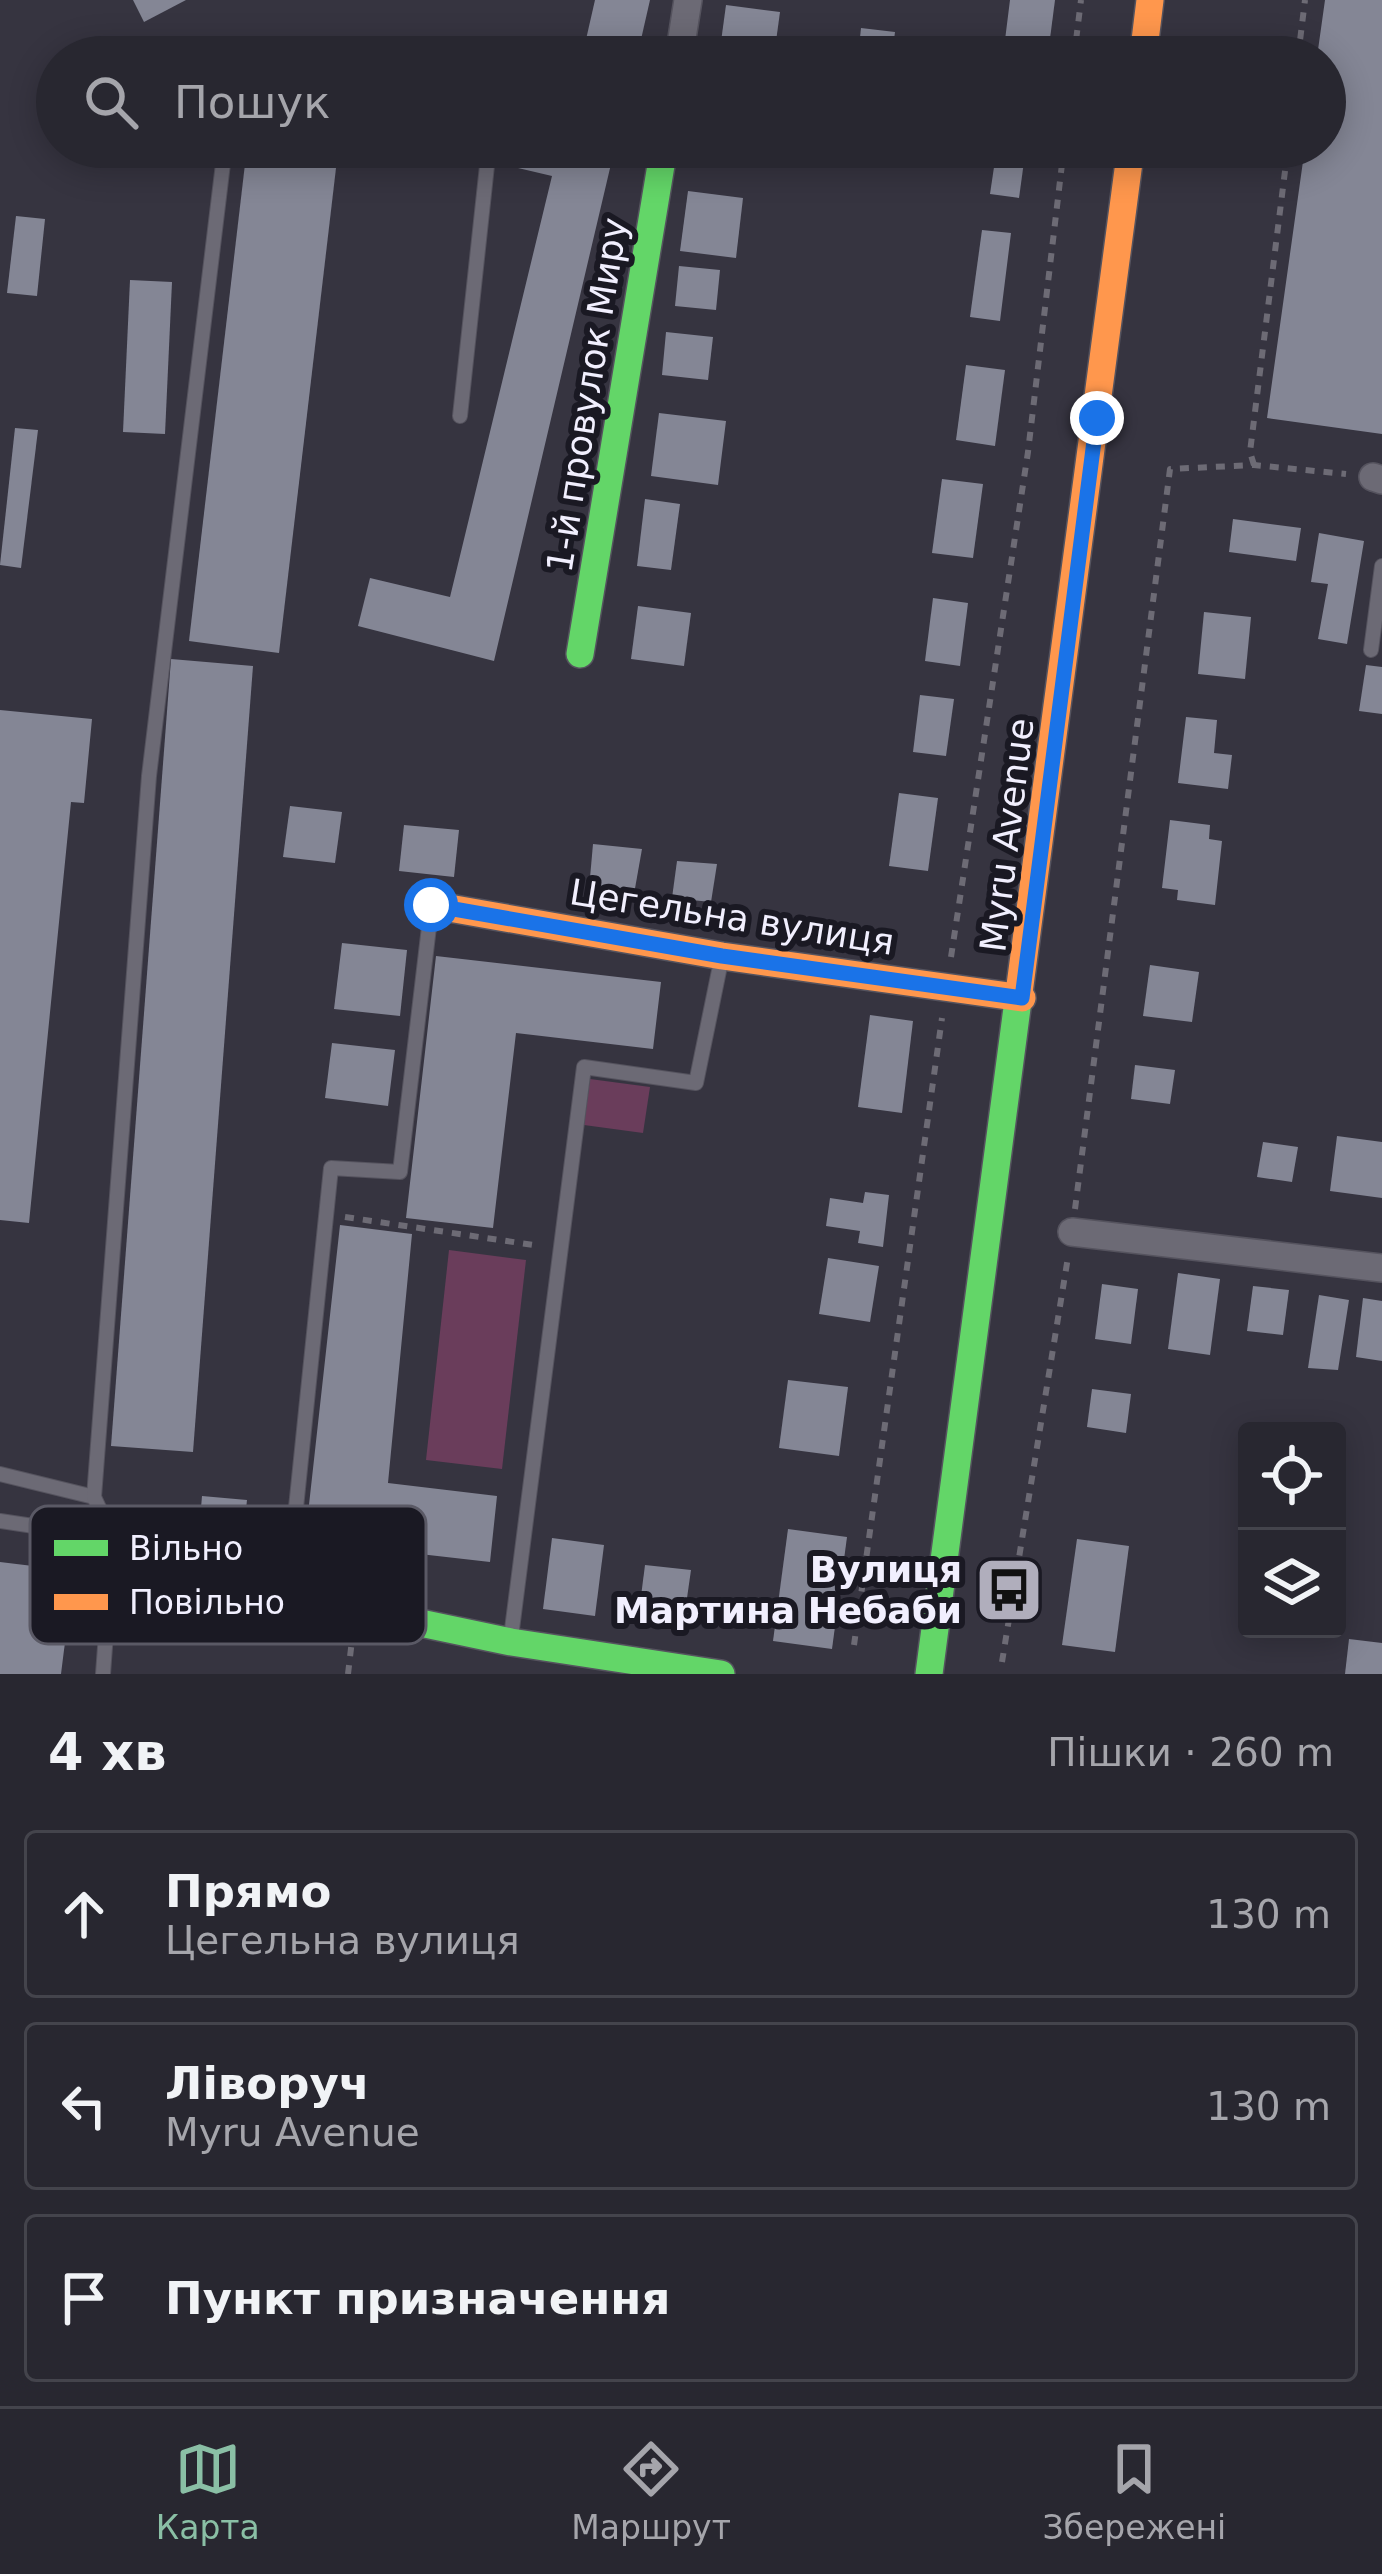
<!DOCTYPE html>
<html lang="uk">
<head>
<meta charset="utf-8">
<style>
  :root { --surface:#282730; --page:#302f38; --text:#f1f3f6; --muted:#a5a5ab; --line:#44444c; --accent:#8abfa5 }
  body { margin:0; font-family:"DejaVu Sans",sans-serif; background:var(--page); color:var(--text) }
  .controls { position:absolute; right:36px; bottom:36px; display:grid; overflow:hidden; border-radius:12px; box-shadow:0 6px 30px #0003 }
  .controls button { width:108px; height:108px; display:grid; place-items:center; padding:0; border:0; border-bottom:3px solid var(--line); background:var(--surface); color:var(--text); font:60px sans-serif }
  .stop { position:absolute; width:36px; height:36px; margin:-27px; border:9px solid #1a73e8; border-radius:50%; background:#fff }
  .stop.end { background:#1a73e8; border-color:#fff; box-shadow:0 3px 12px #0008 }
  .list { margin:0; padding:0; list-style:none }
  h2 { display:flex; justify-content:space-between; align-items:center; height:156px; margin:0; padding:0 48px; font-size:51px }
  h2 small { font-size:39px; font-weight:400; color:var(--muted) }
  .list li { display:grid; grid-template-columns:78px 1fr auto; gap:36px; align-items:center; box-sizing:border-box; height:168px; margin:0 24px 24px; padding:0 24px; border:3px solid var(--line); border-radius:12px }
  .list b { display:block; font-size:45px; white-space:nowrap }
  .list p { margin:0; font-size:39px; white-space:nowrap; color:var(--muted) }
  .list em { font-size:39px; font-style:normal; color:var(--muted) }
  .icon { flex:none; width:66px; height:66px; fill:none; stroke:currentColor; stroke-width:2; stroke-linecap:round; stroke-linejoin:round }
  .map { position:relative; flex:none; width:1382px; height:1674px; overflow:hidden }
  .search { position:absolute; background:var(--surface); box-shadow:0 6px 30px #0003; left:36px; right:36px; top:36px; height:132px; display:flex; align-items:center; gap:30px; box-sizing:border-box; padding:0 42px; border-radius:66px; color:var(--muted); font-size:45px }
  .sheet { height:732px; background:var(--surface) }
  nav { display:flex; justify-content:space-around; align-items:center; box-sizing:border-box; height:168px; border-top:3px solid var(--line); background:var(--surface); font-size:33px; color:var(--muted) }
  nav a { display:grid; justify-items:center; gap:6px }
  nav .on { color:var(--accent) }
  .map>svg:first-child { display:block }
</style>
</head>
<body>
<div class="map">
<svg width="1382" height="1674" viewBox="0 0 1382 1674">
  <rect width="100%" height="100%" fill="#363440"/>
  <g fill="#6a3d5b">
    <polygon points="590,1079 650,1087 643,1133 584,1125"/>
    <polygon points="449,1250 526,1260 502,1469 426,1460"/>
  </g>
  <g fill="#848695">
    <polygon points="133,0 186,0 144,22"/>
    <polygon points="595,0 650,0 637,57 582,57"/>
    <polygon points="1010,0 1055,0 1048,54 1004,48"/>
    <polygon points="1325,0 1382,0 1382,434 1267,418 1305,147 1325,147 1325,57 1317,57"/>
    <polygon points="726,5 780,12 774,56 720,49"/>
    <polygon points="861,28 895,32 892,57 858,57"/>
    <polygon points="247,147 338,151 279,653 189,641"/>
    <polygon points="523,147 615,147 494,661 358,626 370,578 450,597 552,176 518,168"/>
    <polygon points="997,147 1026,147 1019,198 990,194"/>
    <polygon points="688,191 743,198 736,258 680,251"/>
    <polygon points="16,216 45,219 37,296 7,293"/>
    <polygon points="982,230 1011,233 1000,321 970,317"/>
    <polygon points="679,266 720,270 716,310 675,306"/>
    <polygon points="130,280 172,282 165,434 123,432"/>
    <polygon points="666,332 713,337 708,380 662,375"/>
    <polygon points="966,365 1005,370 995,446 956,440"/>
    <polygon points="659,413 726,421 718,485 651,476"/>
    <polygon points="15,428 38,430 21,568 0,565"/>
    <polygon points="942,479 983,484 973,558 932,553"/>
    <polygon points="645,499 680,504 671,570 637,566"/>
    <polygon points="1233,519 1301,528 1296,561 1229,552"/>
    <polygon points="1319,533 1364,541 1347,644 1318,639 1328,584 1311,582"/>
    <polygon points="933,598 968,603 960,666 925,661"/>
    <polygon points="638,606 691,613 684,666 631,659"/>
    <polygon points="1204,612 1251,617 1245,679 1198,674"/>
    <polygon points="171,659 253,666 193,1452 111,1446"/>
    <polygon points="1366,665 1382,667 1382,714 1359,711"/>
    <polygon points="920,695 954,699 946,756 913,752"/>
    <polygon points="0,710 92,719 84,803 71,802 29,1223 0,1220"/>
    <polygon points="1186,717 1217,720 1214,753 1232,755 1228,789 1178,783"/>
    <polygon points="899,793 938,798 928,871 889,866"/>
    <polygon points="290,806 342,812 335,863 283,857"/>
    <polygon points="1170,820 1210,825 1209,839 1222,841 1215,905 1177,900 1178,890 1162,888"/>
    <polygon points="404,825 459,830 454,877 399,871"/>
    <polygon points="593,844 642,849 634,894 589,889"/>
    <polygon points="677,861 717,864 711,902 672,898"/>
    <polygon points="342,943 407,950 400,1016 334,1009"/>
    <polygon points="436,956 661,982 653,1049 516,1033 493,1228 406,1218"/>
    <polygon points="1150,965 1199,972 1192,1022 1143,1016"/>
    <polygon points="870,1015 913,1021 902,1113 858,1107"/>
    <polygon points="332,1043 395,1050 388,1106 325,1098"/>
    <polygon points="1135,1065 1175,1070 1170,1104 1131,1099"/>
    <polygon points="1337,1136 1382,1142 1382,1198 1330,1191"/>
    <polygon points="1263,1142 1298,1147 1292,1182 1257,1177"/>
    <polygon points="865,1192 889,1195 883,1247 858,1243 860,1231 826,1226 830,1198 863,1203"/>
    <polygon points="340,1225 412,1234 388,1483 497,1496 490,1562 376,1549 371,1585 301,1577"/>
    <polygon points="828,1258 879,1266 870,1322 819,1314"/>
    <polygon points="1178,1273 1220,1279 1210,1355 1168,1349"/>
    <polygon points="1102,1284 1138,1289 1131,1344 1095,1339"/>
    <polygon points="1253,1286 1289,1290 1283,1335 1247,1331"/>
    <polygon points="1319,1295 1349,1300 1338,1370 1308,1368"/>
    <polygon points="1363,1298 1382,1301 1382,1361 1356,1357"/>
    <polygon points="788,1380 848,1387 839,1456 779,1448"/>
    <polygon points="1092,1389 1131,1394 1126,1433 1087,1427"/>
    <polygon points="202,1496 247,1500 240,1562 197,1556"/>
    <polygon points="788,1529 847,1537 832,1649 773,1641"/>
    <polygon points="552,1538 604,1545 595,1616 543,1609"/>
    <polygon points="1077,1539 1129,1546 1115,1652 1062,1645"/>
    <polygon points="0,1562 74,1571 61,1674 0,1674"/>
    <polygon points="645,1565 691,1570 684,1619 639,1612"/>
    <polygon points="1349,1639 1382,1643 1382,1674 1345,1674"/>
  </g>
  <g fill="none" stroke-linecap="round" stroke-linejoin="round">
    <defs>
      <g id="lane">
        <polyline points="460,416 489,147"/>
        <polyline points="1371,650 1382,566"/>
        <polyline points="0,1474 94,1497"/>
        <polyline points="0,1521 113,1538 168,1565 287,1595 331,1168 400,1172 431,910"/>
        <polyline points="511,1637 584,1067 696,1083 721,961"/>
        <polyline points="103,1674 113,1538 94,1497 149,776 225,147"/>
      </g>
      <g id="street">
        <polyline points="679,57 688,0"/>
        <polyline points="1373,477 1382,480"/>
        <polyline points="1072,1232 1382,1268"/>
      </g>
      <g id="fast">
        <polyline points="580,654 664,147"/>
        <polyline points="287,1595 511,1642 721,1674"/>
        <polyline points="929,1674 1019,993"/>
      </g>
      <g id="slow">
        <polyline points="1143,57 1150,0"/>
        <polyline points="432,905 722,956 1022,998"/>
        <polyline points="1019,993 1131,147"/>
      </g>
    </defs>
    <use href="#lane" stroke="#55535e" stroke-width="16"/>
    <use href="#street" stroke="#55535e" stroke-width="30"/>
    <use href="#fast" stroke="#55535e" stroke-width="30"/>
    <use href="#slow" stroke="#55535e" stroke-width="30"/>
    <g stroke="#6d6b75" stroke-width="6" stroke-dasharray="9 9" stroke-linecap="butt">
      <polyline points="1074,57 1081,0"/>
      <polyline points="1298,57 1305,0"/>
      <polyline points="1254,465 1250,452 1288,147"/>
      <polyline points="951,957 1028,452 1064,147"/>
      <polyline points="1075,1209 1170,469 1254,465 1346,474"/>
      <polyline points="345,1217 540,1246"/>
      <polyline points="854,1645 942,1018"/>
      <polyline points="1002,1662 1068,1257"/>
      <polyline points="348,1674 352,1640"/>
    </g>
    <use href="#lane" stroke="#6c6a75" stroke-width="14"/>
    <use href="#street" stroke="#6c6a75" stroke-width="27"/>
    <use href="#fast" stroke="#63d668" stroke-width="27"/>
    <use href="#slow" stroke="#ff974d" stroke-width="27"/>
  </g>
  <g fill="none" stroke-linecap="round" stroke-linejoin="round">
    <polyline stroke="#1a73e8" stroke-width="15" points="431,905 722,956 1022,998 1097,418"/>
  </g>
  <defs>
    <symbol id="bus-square" viewBox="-11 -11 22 22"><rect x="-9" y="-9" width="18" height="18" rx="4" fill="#b0aebc" stroke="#1a1923"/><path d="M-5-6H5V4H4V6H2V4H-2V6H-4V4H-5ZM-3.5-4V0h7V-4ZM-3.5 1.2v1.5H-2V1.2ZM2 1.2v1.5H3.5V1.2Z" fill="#111"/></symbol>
  </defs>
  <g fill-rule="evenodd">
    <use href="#bus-square" x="971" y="1552" width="76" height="76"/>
  </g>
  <g text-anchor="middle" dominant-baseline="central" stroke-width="12" stroke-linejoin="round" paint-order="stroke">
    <g font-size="36" fill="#f1effe" stroke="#1a1923">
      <text transform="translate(587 395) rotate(-81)">1-й провулок Миру</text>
      <text transform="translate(1007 835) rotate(-83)">Myru Avenue</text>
      <text transform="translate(732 917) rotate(9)">Цегельна вулиця</text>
    </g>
    <g font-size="36" font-weight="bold" fill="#f1effe" stroke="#1a1923" text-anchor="end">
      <text x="962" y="1569">Вулиця<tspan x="962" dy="41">Мартина Небаби</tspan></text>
    </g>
  </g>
  <rect x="30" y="1506" width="396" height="138" rx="18" fill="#1a1923" stroke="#5a5965" stroke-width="3"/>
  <rect x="54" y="1540" width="54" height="16" fill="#63d668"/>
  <rect x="54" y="1594" width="54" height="16" fill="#ff974d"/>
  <g font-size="33" fill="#f1effe">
    <text x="129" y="1560">Вільно</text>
    <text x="129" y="1614">Повільно</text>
  </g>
</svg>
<div class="controls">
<button><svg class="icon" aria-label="locate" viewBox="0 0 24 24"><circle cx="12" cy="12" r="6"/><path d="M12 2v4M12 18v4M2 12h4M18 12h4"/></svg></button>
<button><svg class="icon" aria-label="layers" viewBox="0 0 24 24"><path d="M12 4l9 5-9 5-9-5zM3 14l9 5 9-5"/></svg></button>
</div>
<div class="stop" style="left:431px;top:905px"></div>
<div class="stop end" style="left:1097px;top:418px"></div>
<div class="search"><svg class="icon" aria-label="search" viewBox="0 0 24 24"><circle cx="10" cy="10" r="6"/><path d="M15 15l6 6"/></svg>Пошук</div>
</div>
<section class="sheet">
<h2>4 хв<small>Пішки · 260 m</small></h2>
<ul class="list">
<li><svg class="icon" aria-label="ahead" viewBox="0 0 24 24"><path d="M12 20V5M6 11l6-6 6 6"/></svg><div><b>Прямо</b><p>Цегельна вулиця</p></div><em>130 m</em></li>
<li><svg class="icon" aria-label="left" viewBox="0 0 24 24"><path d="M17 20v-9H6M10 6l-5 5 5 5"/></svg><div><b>Ліворуч</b><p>Myru Avenue</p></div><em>130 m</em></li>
<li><svg class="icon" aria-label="arrive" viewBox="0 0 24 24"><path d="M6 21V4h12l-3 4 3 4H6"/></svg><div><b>Пункт призначення</b></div></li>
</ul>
</section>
<nav>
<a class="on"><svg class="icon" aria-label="map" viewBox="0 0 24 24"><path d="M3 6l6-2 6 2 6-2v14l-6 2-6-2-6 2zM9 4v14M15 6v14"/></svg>Карта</a>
<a><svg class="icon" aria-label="directions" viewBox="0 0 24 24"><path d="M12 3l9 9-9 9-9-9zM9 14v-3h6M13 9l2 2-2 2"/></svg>Маршрут</a>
<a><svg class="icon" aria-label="saved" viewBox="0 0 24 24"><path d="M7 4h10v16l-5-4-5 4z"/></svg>Збережені</a>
</nav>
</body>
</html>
